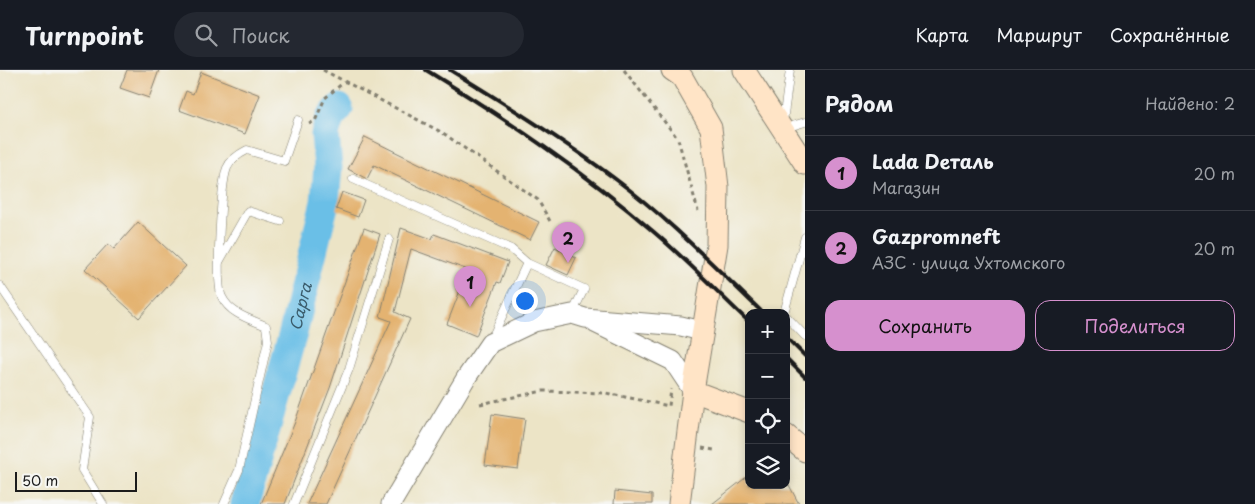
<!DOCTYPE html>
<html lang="ru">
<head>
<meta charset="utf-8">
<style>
  :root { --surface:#171b24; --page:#242831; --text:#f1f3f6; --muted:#9ea1a6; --line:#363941; --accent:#d690ce }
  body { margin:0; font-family:"Playpen Sans",sans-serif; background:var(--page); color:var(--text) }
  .controls { position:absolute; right:15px; bottom:15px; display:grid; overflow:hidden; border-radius:10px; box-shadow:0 2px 8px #0003 }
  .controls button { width:45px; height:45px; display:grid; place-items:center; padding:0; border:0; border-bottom:1px solid var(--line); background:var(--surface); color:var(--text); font:25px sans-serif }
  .scale { position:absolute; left:15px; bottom:12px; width:122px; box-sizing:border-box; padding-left:5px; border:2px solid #1c1c1c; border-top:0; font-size:14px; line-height:18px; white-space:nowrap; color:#1c1c1c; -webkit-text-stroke:4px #f6f6f2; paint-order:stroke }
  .you { position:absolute; left:524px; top:230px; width:18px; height:18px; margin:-12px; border:4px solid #fff; border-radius:50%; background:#1a73e8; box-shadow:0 0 0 8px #1a73e833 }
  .badge { display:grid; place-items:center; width:32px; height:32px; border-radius:50%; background:var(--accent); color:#111; font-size:16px; font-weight:700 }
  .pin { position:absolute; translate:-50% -41px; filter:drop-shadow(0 1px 2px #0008) }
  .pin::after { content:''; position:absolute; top:26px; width:18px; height:15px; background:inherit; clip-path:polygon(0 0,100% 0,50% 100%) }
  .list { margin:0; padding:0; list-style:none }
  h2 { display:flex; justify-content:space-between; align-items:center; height:65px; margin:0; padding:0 20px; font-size:21px }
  h2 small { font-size:16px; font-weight:400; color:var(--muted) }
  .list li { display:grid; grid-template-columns:32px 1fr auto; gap:15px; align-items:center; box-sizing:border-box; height:75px; padding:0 20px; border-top:1px solid var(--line) }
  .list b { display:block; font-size:19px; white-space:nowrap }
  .list p { margin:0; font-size:16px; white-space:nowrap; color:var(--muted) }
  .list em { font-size:16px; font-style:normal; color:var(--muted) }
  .actions { display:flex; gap:10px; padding:15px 20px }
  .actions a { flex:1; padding:11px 0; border:1px solid var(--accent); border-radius:15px; text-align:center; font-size:18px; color:var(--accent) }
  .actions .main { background:var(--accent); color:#111 }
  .icon { flex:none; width:28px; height:28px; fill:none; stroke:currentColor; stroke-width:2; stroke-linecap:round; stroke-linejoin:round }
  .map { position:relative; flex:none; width:805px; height:434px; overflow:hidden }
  header { display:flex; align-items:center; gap:30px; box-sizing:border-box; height:70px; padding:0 25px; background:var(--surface); border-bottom:1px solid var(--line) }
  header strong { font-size:24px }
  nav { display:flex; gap:28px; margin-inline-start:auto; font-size:18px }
  .search { width:350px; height:45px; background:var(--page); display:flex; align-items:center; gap:12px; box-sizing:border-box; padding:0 18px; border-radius:28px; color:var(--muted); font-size:19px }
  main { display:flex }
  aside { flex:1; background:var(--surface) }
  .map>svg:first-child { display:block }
</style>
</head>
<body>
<header>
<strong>Turnpoint</strong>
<div class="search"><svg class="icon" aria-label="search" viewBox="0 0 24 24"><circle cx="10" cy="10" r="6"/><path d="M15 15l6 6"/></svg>Поиск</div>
<nav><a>Карта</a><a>Маршрут</a><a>Сохранённые</a></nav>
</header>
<main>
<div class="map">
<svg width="805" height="434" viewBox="0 0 805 434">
  <rect width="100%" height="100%" fill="#f6f6f2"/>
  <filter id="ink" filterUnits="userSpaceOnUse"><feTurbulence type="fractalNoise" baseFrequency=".02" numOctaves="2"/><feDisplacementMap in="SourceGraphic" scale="10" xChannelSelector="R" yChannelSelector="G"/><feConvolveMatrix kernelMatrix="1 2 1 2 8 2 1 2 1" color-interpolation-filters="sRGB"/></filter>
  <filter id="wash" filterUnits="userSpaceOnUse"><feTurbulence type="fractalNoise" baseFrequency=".0096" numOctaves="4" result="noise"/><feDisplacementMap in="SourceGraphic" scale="20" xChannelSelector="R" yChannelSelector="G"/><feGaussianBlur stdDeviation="1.12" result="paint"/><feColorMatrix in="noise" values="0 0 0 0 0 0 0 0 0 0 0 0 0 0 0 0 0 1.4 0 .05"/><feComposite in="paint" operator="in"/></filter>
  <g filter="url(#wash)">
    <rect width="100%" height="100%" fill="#ece4c6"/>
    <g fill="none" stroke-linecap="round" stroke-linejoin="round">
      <path stroke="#6abfe7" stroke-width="29" id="s1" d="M245,434L293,263L325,132L328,97L325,65L330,48L339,38"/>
    </g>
    <g id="blocks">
      <g fill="#e4b371">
        <polygon points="127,0 159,0 149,28 120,18"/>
        <polygon points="201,2 260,25 245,64 179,40 186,21 193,24"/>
        <polygon points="365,67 539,152 530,170 374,95 367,109 348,99"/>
        <polygon points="342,122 364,130 358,147 336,139"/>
        <polygon points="138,152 186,196 139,248 85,199 108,174 114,179"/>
        <polygon points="364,158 380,164 330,318 285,434 261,434 295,352"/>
        <polygon points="401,158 432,169 434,164 508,192 500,213 497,212 476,266 447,254 468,200 411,179 395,242 410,249 326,434 307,434 391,251 380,247"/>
        <polygon points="555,177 576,188 568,205 546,195"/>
        <polygon points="492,344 525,349 518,399 485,395"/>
        <polygon points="749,405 749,415 789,415 799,434 712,434"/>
        <polygon points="615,421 652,425 652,434 614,434"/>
      </g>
    </g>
  </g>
  <g filter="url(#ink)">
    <use href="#blocks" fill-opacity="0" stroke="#848071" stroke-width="1"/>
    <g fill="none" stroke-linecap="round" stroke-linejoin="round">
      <defs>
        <g id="service">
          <polyline points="790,0 782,59 805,52"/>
          <polyline points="353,109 511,179 527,193 584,219 572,244"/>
          <polyline points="219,192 248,141 280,151"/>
          <polyline points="0,216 90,347 82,400 103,434"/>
          <polyline points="784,243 805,167"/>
          <polyline points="786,246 805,266"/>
          <polyline points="492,268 527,193"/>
          <path d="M224,434L239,400L268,271L266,256C250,249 230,244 222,227C215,213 221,113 227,98C231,89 239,84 247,80L284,91L298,50"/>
          <polyline points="294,434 349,299 389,169"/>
        </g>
        <g id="tertiary">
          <polyline points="595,253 673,291 693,321"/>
          <polyline points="391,434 466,308 490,273 534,252 572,244 585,248 681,256 702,261"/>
        </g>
        <g id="secondary">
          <polyline points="672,0 682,7 711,58 718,117 717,175 693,321 679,434"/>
          <polyline points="744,0 805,94"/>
          <polyline points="693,321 749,342"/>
          <polyline points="786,365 805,381"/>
        </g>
      </defs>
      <use href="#service" stroke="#848071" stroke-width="9"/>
      <use href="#tertiary" stroke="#848071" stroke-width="21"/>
      <use href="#secondary" stroke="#848071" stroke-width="23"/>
      <g stroke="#848071" stroke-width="3" stroke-dasharray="4 4" stroke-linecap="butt">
        <polyline points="323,0 443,63 538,130 551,153"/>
        <polyline points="624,0 678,69 698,141"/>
        <polyline points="309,54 315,51 325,28 344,12"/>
        <polyline points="480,334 543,321 606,323 669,336 671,319"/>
        <polyline points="702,378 714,380"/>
      </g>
      <use href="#service" stroke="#fff" stroke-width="8"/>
      <use href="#tertiary" stroke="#fff" stroke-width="19"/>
      <use href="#secondary" stroke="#ffe4c6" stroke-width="21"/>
      <g stroke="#1c1c1c" stroke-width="4">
        <path d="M426,0C506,49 584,101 655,163C688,191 718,223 749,252"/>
        <path d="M450,0C506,34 561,69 614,108C668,148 715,197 763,243"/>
        <polyline points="786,267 805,286"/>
        <polyline points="786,288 805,307"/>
      </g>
    </g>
  </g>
  <g text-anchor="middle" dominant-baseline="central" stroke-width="4.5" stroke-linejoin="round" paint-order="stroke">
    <g font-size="16" font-style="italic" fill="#3b5d6d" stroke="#f6f6f2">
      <text stroke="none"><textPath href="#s1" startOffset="205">Сарга</textPath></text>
    </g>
  </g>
</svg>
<div class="controls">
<button>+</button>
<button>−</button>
<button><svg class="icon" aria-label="locate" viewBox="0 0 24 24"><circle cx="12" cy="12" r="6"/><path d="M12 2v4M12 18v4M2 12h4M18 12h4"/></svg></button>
<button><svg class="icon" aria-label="layers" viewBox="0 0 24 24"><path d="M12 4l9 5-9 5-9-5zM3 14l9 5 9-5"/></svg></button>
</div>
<div class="scale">50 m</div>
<div class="you"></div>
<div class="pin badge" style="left:470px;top:237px">1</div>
<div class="pin badge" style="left:568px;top:193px">2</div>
</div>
<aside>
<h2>Рядом<small>Найдено: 2</small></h2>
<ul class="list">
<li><span class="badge">1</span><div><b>Lada Dеталь</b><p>Магазин</p></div><em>20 m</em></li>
<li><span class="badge">2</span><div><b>Gazpromneft</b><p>АЗС · улица Ухтомского</p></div><em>20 m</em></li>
</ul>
<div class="actions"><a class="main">Сохранить</a><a>Поделиться</a></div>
</aside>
</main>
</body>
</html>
